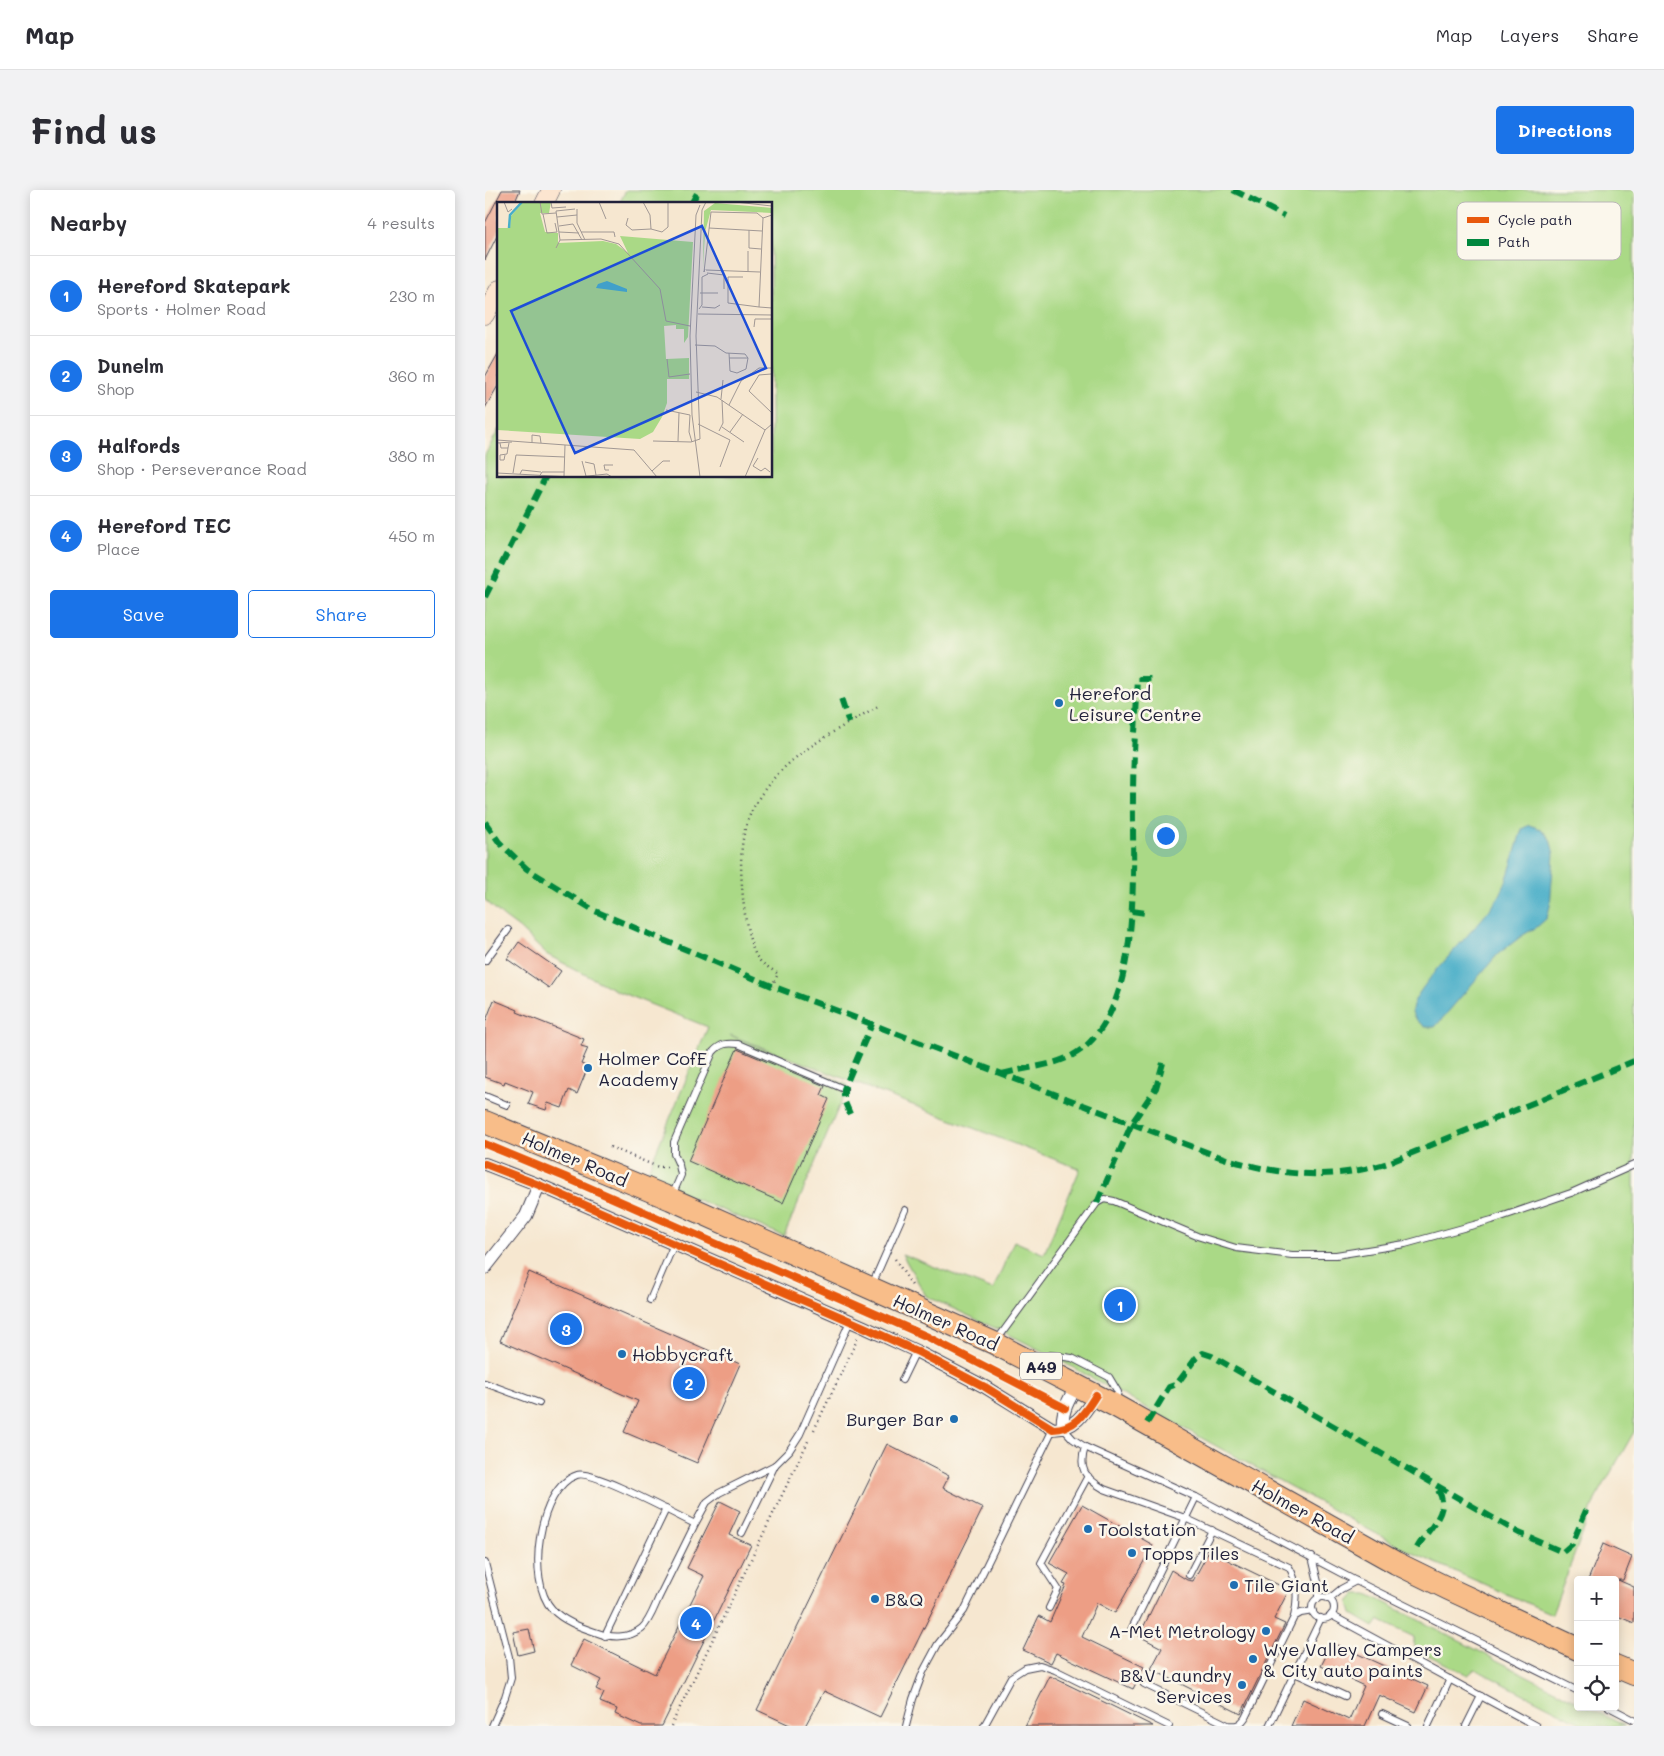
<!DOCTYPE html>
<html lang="en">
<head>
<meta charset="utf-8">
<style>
  :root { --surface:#fff; --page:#f2f2f3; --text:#2b2b33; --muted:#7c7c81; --line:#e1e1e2; --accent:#1a73e8 }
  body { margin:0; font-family:Mali,sans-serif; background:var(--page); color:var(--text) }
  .controls { position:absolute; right:15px; bottom:15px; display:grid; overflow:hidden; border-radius:5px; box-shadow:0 2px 12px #0003 }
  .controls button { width:45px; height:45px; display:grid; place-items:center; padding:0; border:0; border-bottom:1px solid var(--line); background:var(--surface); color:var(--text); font:25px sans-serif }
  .you { position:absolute; left:680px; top:645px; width:18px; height:18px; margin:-12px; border:4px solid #fff; border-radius:50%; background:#1a73e8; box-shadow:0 0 0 8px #1a73e833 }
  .badge { display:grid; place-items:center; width:32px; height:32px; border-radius:50%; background:var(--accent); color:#fff; font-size:16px; font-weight:700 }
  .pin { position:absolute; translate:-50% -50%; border:2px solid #fff; box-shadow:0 1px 5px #0006 }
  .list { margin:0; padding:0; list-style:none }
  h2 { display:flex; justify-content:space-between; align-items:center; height:65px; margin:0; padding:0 20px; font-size:21px }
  h2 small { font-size:16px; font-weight:400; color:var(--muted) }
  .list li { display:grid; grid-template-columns:32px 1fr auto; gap:15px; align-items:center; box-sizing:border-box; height:80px; padding:0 20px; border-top:1px solid var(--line) }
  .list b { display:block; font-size:19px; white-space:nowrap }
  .list p { margin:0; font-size:16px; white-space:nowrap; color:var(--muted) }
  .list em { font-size:16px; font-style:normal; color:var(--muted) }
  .actions { display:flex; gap:10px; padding:15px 20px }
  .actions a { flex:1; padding:11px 0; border:1px solid var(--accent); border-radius:5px; text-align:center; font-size:18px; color:var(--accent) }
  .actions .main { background:var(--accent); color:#fff }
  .icon { flex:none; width:28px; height:28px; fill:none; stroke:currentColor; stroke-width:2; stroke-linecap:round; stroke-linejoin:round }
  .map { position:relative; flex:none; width:1149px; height:1536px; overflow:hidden; border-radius:5px }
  header { display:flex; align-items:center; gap:30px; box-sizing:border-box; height:70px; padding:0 25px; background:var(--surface); border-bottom:1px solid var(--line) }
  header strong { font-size:24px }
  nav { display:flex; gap:28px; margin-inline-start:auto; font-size:18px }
  .intro { display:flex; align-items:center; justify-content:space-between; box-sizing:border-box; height:120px; padding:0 30px }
  h1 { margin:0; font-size:35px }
  .button { padding:12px 22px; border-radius:5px; background:var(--accent); color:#fff; font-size:18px; font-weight:700 }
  main { display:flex; gap:30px; padding:0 30px }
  aside { flex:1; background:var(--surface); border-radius:5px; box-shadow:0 2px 12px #0003 }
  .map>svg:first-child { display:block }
</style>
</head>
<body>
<header>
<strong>Map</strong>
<nav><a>Map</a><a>Layers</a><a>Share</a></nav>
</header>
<div class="intro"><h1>Find us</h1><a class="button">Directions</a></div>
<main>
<aside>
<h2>Nearby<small>4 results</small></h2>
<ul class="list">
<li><span class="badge">1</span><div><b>Hereford Skatepark</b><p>Sports · Holmer Road</p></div><em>230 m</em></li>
<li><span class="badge">2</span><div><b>Dunelm</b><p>Shop</p></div><em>360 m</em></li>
<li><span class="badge">3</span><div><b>Halfords</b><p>Shop · Perseverance Road</p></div><em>380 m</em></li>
<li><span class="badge">4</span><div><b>Hereford TEC</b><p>Place</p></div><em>450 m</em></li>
</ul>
<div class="actions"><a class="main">Save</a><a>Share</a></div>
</aside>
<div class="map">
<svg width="1149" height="1536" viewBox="0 0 1149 1536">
  <rect width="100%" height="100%" fill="#fbf7ec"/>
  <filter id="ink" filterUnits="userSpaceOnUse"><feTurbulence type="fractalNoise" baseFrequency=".02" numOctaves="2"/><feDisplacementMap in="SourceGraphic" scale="10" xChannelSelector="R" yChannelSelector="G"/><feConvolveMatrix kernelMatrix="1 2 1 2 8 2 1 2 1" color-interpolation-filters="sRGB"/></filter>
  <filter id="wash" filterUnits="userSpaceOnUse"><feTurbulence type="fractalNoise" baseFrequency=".0096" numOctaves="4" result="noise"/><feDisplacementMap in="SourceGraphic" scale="20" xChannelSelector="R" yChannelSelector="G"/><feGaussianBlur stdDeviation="1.12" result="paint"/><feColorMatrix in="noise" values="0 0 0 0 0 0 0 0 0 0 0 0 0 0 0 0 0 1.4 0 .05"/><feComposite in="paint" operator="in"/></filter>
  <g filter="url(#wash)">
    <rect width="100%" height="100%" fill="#f6e7d0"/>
    <g fill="#aad986" stroke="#667e60">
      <polygon points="141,0 1149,0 1149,1242 1110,1310 1067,1424 921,1360 565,1165 525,1145 441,1106 417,1064 508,1100 529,1051 559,1064 595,979 245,845 363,895 299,1046 160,988 223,837 132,801 61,764 34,738 19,727 0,710 0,265 14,239 14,286 286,286 286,14 134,14"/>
      <polygon points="871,1404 883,1404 1093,1512 1093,1517 1103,1517 1140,1536 1101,1536 990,1479 983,1485 929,1458 929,1447 894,1430 889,1437 867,1424 864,1412"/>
    </g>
    <path fill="#48aec8" stroke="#356882" d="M1044,635L1056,639L1065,649L1069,664L1065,716L1062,728L1052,737L1038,745L1013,764L950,837H940C935,833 927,828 927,820C927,798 1001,731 1015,705C1024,688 1031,657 1037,639Z"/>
    <g id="blocks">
      <g fill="#ed9e85">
        <polygon points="17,0 35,0 29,14 14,14 14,42 0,70 0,33"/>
        <polygon points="14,162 14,194 0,218 0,187"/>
        <polygon points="34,752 76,781 64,798 22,769"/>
        <polygon points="9,810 33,820 32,822 99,849 96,856 103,858 96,874 103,877 92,904 84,900 77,918 63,913 61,920 43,914 48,902 20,891 19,894 0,887 0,833"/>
        <polygon points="252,859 340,896 336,905 344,909 298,1013 203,971"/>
        <polygon points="44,1082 255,1174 212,1273 139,1242 153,1211 15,1151"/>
        <polygon points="402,1254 464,1286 458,1298 498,1318 395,1527 339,1501 320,1536 307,1536 272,1520"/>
        <polygon points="235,1311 255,1321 244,1345 266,1355 177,1536 156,1536 130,1524 132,1519 115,1512 119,1503 111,1499 116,1490 86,1475 99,1449 170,1484 219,1386 202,1378"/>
        <polygon points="597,1315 668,1355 630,1423 612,1413 597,1447 659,1477 648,1499 571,1463 566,1473 538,1460 554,1426 565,1432 581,1395 578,1394 584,1384 564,1373"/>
        <polygon points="1118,1354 1147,1367 1138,1390 1133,1390 1149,1397 1149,1433 1130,1425 1130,1390 1103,1390"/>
        <polygon points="724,1361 804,1400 789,1429 800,1434 756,1524 666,1479 677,1458 654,1446 686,1380 702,1390 708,1391"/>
        <polygon points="44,1439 49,1461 33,1465 28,1442"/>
        <polygon points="853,1455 943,1496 931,1522 894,1505 880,1536 806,1536 818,1509 864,1530 879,1496 836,1476 845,1458 851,1460"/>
        <polygon points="565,1486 625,1515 668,1536 540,1536"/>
      </g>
    </g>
  </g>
  <g filter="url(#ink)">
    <use href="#blocks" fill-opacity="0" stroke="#424051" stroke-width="1"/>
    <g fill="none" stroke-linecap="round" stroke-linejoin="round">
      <defs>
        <g id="lane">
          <polyline points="0,771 23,740"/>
          <polyline points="0,906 22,915"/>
          <path d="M187,1006L196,985L194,975L189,964V952L228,862C236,853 242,853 253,854L359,899"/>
          <polyline points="387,1095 420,1020"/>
          <polyline points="165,1110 189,1054"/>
          <polyline points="512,1150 612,1013 619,1009 629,1011 712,1046 751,1058 807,1065 851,1065 920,1054 1007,1030 1086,1003 1149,975"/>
          <polyline points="557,1173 565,1165 587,1168 624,1187 633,1202 630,1211"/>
          <polyline points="417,1190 431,1161"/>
          <polyline points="0,1193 54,1213"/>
          <polyline points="578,1238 588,1249 600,1257 711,1307 871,1391 1093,1501"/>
          <path d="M600,1257C593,1279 600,1288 619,1299L700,1328L804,1377C813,1391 813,1411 809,1427"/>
          <path d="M210,1334C191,1325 107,1279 92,1285C53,1298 41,1391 67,1419C78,1431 95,1437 110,1442C125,1448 144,1449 157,1438C165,1431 170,1415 175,1405C187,1381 198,1358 210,1334L222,1312L234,1303L290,1275L304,1261L315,1244L365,1131"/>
          <polyline points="257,1343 290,1275"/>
          <polyline points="827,1367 833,1392 833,1409"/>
          <polyline points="0,1373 24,1467 26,1488 20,1507 7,1536"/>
          <polyline points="704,1385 727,1340"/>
          <circle cx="838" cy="1418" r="11"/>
          <polyline points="844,1409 856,1399 871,1391"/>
          <polyline points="564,1418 573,1399 556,1373 603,1286"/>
          <polyline points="846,1425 1051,1536"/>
          <polyline points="646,1440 711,1307"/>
          <polyline points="120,1446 181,1319"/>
          <polyline points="810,1483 860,1506"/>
          <path d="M659,1494L743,1535C752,1536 755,1535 760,1528L809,1427L816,1423L828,1421"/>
          <polyline points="1124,1517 1149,1530"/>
          <polyline points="897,1524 923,1536"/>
          <polyline points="421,1536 428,1509 438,1482 453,1454 479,1421 568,1239"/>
          <polyline points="499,1536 526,1487 540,1478 555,1475 570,1480 684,1536"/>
          <polyline points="784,1536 836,1428"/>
          <polyline points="943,1536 965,1489"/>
          <polyline points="981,1536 996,1506"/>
        </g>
        <g id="street">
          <path d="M0,974L54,995L379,1137L431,1161L500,1197L568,1239C591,1239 600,1222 611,1205"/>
          <polyline points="0,1078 41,1026 54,995"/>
          <path d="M578,1238C576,1221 584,1210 592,1195"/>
        </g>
        <g id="secondary">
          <polyline points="59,14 66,0"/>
          <polyline points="0,125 14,99"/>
        </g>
        <g id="highway">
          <polyline points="0,932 186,1009 509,1153 629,1215 911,1373 964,1399 1093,1459"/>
          <polyline points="1130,1476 1149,1484"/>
        </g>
      </defs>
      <use href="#lane" stroke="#424051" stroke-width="8"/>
      <use href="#street" stroke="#424051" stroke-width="14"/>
      <use href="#secondary" stroke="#424051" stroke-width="19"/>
      <use href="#highway" stroke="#424051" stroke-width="24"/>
      <g stroke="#424051" stroke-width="2.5" stroke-dasharray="1 4" stroke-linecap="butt">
        <path d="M287,796L293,784C287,779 276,774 272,767C263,752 260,726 258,708C256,685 254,659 261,636C280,575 342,546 393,516"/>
        <polyline points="125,957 173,977 185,977"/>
        <polyline points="410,1069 428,1097"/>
        <polyline points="329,1240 373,1148"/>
        <polyline points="186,1536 324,1249"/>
      </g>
      <use href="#lane" stroke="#fff" stroke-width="6"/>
      <use href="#street" stroke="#fff" stroke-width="12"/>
      <use href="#secondary" stroke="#fce5d0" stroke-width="18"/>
      <use href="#highway" stroke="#f8bd89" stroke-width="22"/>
      <g stroke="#00873e" stroke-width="6" stroke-dasharray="12 6" stroke-linecap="butt">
        <polyline points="748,0 799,26"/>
        <polyline points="206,14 214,0"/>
        <polyline points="0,407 61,286"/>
        <polyline points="356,509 364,533"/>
        <path d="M0,632L14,652L42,679L110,721L287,796L729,965C790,985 841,992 903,973L1149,871"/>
        <polyline points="647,721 661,723"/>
        <path d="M517,884C548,875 581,877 605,852C657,800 647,675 648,607C648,567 651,528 653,489H670"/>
        <polyline points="365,924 359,910 359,899 387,834"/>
        <polyline points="612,1013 647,933 671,898 678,873"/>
        <polyline points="662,1233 684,1197 692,1194 711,1168 718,1163 727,1166 1034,1343 1078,1362 1087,1354 1102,1318"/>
        <path d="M932,1358C943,1337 970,1320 950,1296"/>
      </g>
      <defs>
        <g id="cycleway">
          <polyline points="0,954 80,987 443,1147 580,1218"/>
          <path d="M0,974L54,995L379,1137L431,1161L500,1197L568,1239C591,1239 600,1222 611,1205"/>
        </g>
      </defs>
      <use href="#cycleway" stroke="#fbf7ec" stroke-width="11"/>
      <use href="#cycleway" stroke="#e8590c" stroke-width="8"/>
    </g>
  </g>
  <g fill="#1f6fb2" stroke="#fbf7ec" stroke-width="2">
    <circle cx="574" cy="513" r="5"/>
    <circle cx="103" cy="878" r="5"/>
    <circle cx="137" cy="1164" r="5"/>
    <circle cx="469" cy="1229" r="5"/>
    <circle cx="603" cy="1339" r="5"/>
    <circle cx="647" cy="1363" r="5"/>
    <circle cx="749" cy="1395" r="5"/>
    <circle cx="390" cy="1409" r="5"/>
    <circle cx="781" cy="1441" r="5"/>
    <circle cx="768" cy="1469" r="5"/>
    <circle cx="757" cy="1495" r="5"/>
  </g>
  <g text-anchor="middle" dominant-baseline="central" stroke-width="5" stroke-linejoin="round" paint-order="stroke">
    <rect fill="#fbf7ec" stroke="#636270" stroke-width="1" x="535" y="1162.5" width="42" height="27" rx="4"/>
    <g font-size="16" font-weight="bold" fill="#22223b">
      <text x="556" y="1176">A49</text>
    </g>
    <g font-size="18" fill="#22223b" stroke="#fbf7ec" text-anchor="start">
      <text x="584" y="503">Hereford<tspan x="584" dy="21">Leisure Centre</tspan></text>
      <text x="113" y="868">Holmer CofE<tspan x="113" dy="21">Academy</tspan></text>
      <text x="147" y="1164">Hobbycraft</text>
      <text x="459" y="1229" text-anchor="end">Burger Bar</text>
      <text x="613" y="1339">Toolstation</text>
      <text x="657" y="1363">Topps Tiles</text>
      <text x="759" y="1395">Tile Giant</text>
      <text x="400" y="1409">B&amp;Q</text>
      <text x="771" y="1441" text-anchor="end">A-Met Metrology</text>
      <text x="778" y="1459">Wye Valley Campers<tspan x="778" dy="21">&amp; City auto paints</tspan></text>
      <text x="747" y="1485" text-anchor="end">B&amp;V Laundry<tspan x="747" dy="21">Services</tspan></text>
    </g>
    <g font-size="18" fill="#22223b" stroke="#fbf7ec">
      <text transform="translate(90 969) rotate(23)">Holmer Road</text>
      <text transform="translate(461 1132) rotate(24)">Holmer Road</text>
      <text transform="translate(818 1321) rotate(29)">Holmer Road</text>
    </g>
  </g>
  <g transform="translate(12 12)">
    <rect width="275" height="275" fill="#f6e7d0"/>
    <path d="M26,0H54L52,11H43L48,30L61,31V41L106,39L119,42L131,51L123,34L196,40L191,135L187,141V127H179V123L167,124L169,157L192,156V177H170V201L165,215L156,230L143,237L0,228V26H13L14,14ZM218,1L275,6V11L214,8L208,30L206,66L207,9Z" fill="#aad986"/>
    <path d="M110,79L130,87V90L99,86L101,82Z" fill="#48aec8"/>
    <path fill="none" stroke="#48aec8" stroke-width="2.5" d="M12,26L13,13L25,0"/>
    <path fill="none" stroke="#a19894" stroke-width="1" d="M7,0L11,10L15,7M43,0L45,12L59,11M54,0L55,6L69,5M102,0L109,17M146,0L153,13L154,27L165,30L171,25V0M238,0L275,4M80,7V21L88,38M46,12L50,31L60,30L58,21M275,13L266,16L262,105L275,106M60,15L80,13M131,16L129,23L135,28L154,27M62,24L76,22L85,38M212,26L265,29M252,28V46L264,47M62,30L82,31M84,30H117L118,35M63,38L59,9L78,7M59,46L63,38L104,37L122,42L163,87L169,119L193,124M208,67L207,70L214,10L260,11L266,16M209,68L263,70M251,70V49M210,71L227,73V87M246,75H231V101L262,105M203,91H221M205,105L218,106L223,103M202,107L205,103V75L211,72M201,112L275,113M257,125L258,117H275M198,143L218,144L229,151L248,152L251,156L249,167L240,171L233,169L232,151M232,156H251M170,157L172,175L193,172M274,172L262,173L252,189L275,211M199,190L220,195L268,228M224,197L226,178M232,203L244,179L262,166H275M169,208L193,213M193,213L192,230L195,240M201,222L233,238L223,265M225,225L247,240M222,229L226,221L225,198M233,230L246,212M0,238L137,248L160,275M156,239L194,240L203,237L199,134L205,8L209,0M181,239L182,211M0,241L15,240M3,241L4,246H11L12,241M35,241V233L43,234L44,241M8,253L7,258H3V253L10,252L11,246M261,256L256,264L264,269L268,266L273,270M85,259L89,274M88,260L97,262L99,273M112,268H108L107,263H116M155,269L166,259H173M0,271L75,275M16,271L19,253L68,255M23,272L25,268L44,270M67,274L68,243M42,275L45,270H67M82,275L110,272L115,275M203,275L195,213L193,134L199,13L203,3M248,275L268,228L275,222"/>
    <path fill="#1d4ed8" fill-opacity="0.15" stroke="#1d4ed8" stroke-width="2.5" d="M205,24L269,166L78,251L14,109Z"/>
    <rect width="275" height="275" fill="none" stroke="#22223b" stroke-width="2.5"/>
  </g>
  <rect x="972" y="12" width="164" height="58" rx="8" fill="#fbf7ec" stroke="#bab7b7" stroke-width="1"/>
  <rect x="982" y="27" width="22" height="6" fill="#e8590c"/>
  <rect x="982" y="49" width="22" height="7" fill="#00873e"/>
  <g font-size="14" fill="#22223b">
    <text x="1013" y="35">Cycle path</text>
    <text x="1013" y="57">Path</text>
  </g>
</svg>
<div class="controls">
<button>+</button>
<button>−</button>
<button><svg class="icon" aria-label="locate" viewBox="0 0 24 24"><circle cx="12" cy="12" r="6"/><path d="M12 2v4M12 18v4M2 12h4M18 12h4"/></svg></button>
</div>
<div class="you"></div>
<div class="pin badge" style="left:635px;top:1115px">1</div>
<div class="pin badge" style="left:204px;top:1193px">2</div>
<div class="pin badge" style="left:81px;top:1139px">3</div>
<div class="pin badge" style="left:211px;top:1433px">4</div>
</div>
</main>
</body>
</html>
